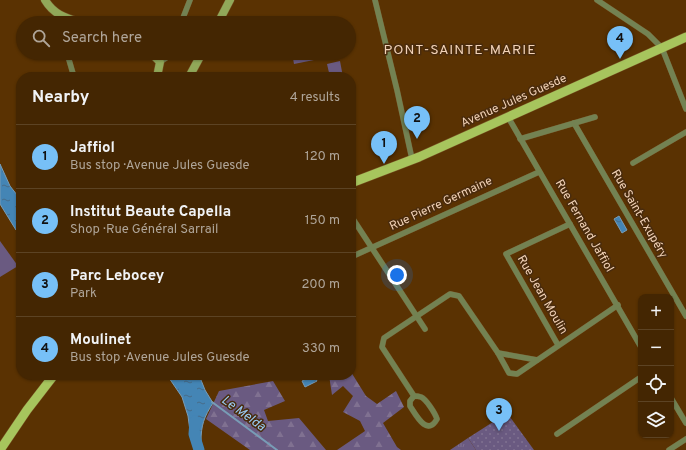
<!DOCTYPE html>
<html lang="en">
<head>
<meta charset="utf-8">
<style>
  :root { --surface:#442602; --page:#4b2e0c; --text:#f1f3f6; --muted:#afa599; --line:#5c4324; --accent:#77c0f7 }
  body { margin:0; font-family:Overpass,sans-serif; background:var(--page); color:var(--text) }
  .controls { position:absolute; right:12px; bottom:12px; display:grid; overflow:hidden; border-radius:8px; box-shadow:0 1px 3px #0004 }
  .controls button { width:36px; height:36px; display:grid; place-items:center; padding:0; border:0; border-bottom:1px solid var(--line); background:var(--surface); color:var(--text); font:20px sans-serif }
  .you { position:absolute; left:397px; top:275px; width:14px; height:14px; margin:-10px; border:3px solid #fff; border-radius:50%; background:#1a73e8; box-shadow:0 0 0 6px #1a73e833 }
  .badge { display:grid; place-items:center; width:26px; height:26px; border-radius:50%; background:var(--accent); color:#111; font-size:13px; font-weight:700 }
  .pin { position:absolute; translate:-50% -33px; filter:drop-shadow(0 1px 2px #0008) }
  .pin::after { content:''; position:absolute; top:21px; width:14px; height:12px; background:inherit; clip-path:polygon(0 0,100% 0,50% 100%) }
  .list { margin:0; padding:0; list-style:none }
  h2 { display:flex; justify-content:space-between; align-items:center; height:52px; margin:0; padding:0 16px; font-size:17px }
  h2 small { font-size:13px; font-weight:400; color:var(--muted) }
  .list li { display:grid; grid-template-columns:26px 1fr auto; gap:12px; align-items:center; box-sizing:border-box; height:64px; padding:0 16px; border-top:1px solid var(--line) }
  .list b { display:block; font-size:15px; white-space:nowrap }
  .list p { margin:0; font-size:13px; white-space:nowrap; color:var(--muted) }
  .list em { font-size:13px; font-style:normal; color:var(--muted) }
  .icon { flex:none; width:22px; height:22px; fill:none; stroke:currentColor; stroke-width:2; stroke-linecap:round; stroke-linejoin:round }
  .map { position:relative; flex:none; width:686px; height:450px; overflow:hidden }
  .search { position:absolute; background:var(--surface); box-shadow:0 1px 3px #0004; left:16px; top:16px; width:340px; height:44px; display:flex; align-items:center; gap:10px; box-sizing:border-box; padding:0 14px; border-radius:22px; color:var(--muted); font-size:15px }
  .panel { position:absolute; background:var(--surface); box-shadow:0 1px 3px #0004; left:16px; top:72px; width:340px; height:308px; border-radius:16px }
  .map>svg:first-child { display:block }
</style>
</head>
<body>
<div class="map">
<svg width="686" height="450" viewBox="0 0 686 450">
  <defs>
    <pattern id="grass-tufts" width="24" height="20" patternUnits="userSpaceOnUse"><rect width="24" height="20" fill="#6a5a81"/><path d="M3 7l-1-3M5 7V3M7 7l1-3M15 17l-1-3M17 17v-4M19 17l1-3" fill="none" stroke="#807191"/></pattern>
    <pattern id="forest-firs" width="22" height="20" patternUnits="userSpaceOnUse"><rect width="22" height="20" fill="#6a5a81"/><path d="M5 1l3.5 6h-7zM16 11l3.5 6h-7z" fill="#807191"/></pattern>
    <pattern id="park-dots" width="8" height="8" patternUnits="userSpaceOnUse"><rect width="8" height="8" fill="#6a5a81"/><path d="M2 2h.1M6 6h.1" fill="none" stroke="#807191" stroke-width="1.8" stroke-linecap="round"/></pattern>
    <pattern id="water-ripples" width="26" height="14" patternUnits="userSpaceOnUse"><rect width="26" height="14" fill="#4485b5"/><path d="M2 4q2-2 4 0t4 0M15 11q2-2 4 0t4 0" fill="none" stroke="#466c89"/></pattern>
  </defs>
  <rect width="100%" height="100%" fill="#5a3202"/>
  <polygon fill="url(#grass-tufts)" points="468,438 476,450 450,450"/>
  <g fill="url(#forest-firs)">
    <polygon points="351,372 366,396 377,404 396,391 404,407 383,423 397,447 401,450 337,450 365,431 360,421 343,412 353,396 343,386 332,395 329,375 351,375"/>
    <polygon points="273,381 285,401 264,410 268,421 299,418 326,450 250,450 206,419 219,391"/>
  </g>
  <polygon fill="url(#park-dots)" points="507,413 534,450 476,450 468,438"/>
  <g fill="#6a5a81">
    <polygon points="292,53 313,53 314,60 294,64"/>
    <polygon points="340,61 343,77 330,77 327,64"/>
    <polygon points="0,241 18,266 0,277"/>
  </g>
  <g fill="url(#water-ripples)" stroke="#789cb6">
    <polygon points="0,164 10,186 21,200 21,235 16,230 0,204"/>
    <polygon points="619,216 627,230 622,233 614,219"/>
    <path d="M167,375H199L205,390L213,403C204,417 201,425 201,442L190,431L188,416L182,397Z"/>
    <polygon points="314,375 317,381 305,387 302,381"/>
  </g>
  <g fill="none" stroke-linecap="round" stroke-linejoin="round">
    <polyline stroke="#789cb6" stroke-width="2" points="212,402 277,450"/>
    <polyline stroke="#4485b5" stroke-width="11" points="195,421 194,434 199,450"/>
    <defs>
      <g id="minor">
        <polyline points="375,0 397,90 412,159"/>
        <polyline points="597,0 648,34 662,48 686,109"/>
        <polyline points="58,23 60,15"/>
        <polyline points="181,23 190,0"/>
        <polyline points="67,53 74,77"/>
        <polyline points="160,62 166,58 169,53"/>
        <polyline points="508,117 641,347"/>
        <polyline points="574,123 686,316"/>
        <polyline points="520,139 595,117"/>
        <polyline points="633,163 686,132"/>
        <polyline points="351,216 425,329"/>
        <polyline points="351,257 539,172"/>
        <polyline points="558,345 506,254 570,224"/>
        <polyline points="498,353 537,360"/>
        <polyline points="414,396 382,347 384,338 450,294 459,296 498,353 509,373 517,374 618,305"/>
        <path d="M414,396C417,396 418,396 421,397C426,399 435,413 437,419C427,437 416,415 410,406V401Z"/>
        <polyline points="671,398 686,423"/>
        <polyline points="557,434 641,377"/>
        <polyline points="669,450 686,439"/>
      </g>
      <g id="secondary">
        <path d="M45,0C54,15 66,18 82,23"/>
        <polyline points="218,23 230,0"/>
        <polyline points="151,53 160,62 157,77"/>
        <polyline points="189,77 202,53"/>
      </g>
      <g id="primary">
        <polyline points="351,183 419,157 686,37"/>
        <polyline points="0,450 27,410 54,375"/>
      </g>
    </defs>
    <use href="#minor" stroke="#754f23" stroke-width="6"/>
    <use href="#secondary" stroke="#754f23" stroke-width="9"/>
    <use href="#primary" stroke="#754f23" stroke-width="10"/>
    <use href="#minor" stroke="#738252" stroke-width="5.5"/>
    <use href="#secondary" stroke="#91a859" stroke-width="8"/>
    <use href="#primary" stroke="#a7c55d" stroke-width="9"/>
  </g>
  <g text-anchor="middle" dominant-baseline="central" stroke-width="3" stroke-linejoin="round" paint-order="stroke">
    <g font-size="12" fill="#f2d2b7" stroke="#492b0d">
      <text transform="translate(514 101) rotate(-24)">Avenue Jules Guesde</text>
      <text transform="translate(441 204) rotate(-25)">Rue Pierre Germaine</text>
      <text transform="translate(639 214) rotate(60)">Rue Saint-Exupéry</text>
      <text transform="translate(584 226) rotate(60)">Rue Fernand Jaffiol</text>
      <text transform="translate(542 295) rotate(60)">Rue Jean Moulin</text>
    </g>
    <g font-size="13" font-style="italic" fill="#99ccf4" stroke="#492b0d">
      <text transform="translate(243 414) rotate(36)">Le Melda</text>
    </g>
    <g font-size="14" letter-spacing="1" fill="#f2d2b7" stroke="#492b0d">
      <text x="460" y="50">PONT-SAINTE-MARIE</text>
    </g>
  </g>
</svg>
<div class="controls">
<button>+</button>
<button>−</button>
<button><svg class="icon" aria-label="locate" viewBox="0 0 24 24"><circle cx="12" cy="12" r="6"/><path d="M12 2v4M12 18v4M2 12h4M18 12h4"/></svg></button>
<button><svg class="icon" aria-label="layers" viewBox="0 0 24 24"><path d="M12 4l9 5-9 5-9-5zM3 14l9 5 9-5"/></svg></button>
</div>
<div class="you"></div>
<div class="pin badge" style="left:384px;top:164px">1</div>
<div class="pin badge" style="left:417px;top:139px">2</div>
<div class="pin badge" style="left:499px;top:431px">3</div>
<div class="pin badge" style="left:620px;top:59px">4</div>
<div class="search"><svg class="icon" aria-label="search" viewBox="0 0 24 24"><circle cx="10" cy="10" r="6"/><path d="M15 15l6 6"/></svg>Search here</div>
<section class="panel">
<h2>Nearby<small>4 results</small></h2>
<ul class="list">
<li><span class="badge">1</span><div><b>Jaffiol</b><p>Bus stop · Avenue Jules Guesde</p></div><em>120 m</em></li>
<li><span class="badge">2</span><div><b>Institut Beaute Capella</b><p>Shop · Rue Général Sarrail</p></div><em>150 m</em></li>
<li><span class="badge">3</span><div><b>Parc Lebocey</b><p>Park</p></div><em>200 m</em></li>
<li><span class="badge">4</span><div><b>Moulinet</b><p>Bus stop · Avenue Jules Guesde</p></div><em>330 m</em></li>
</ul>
</section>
</div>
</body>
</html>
